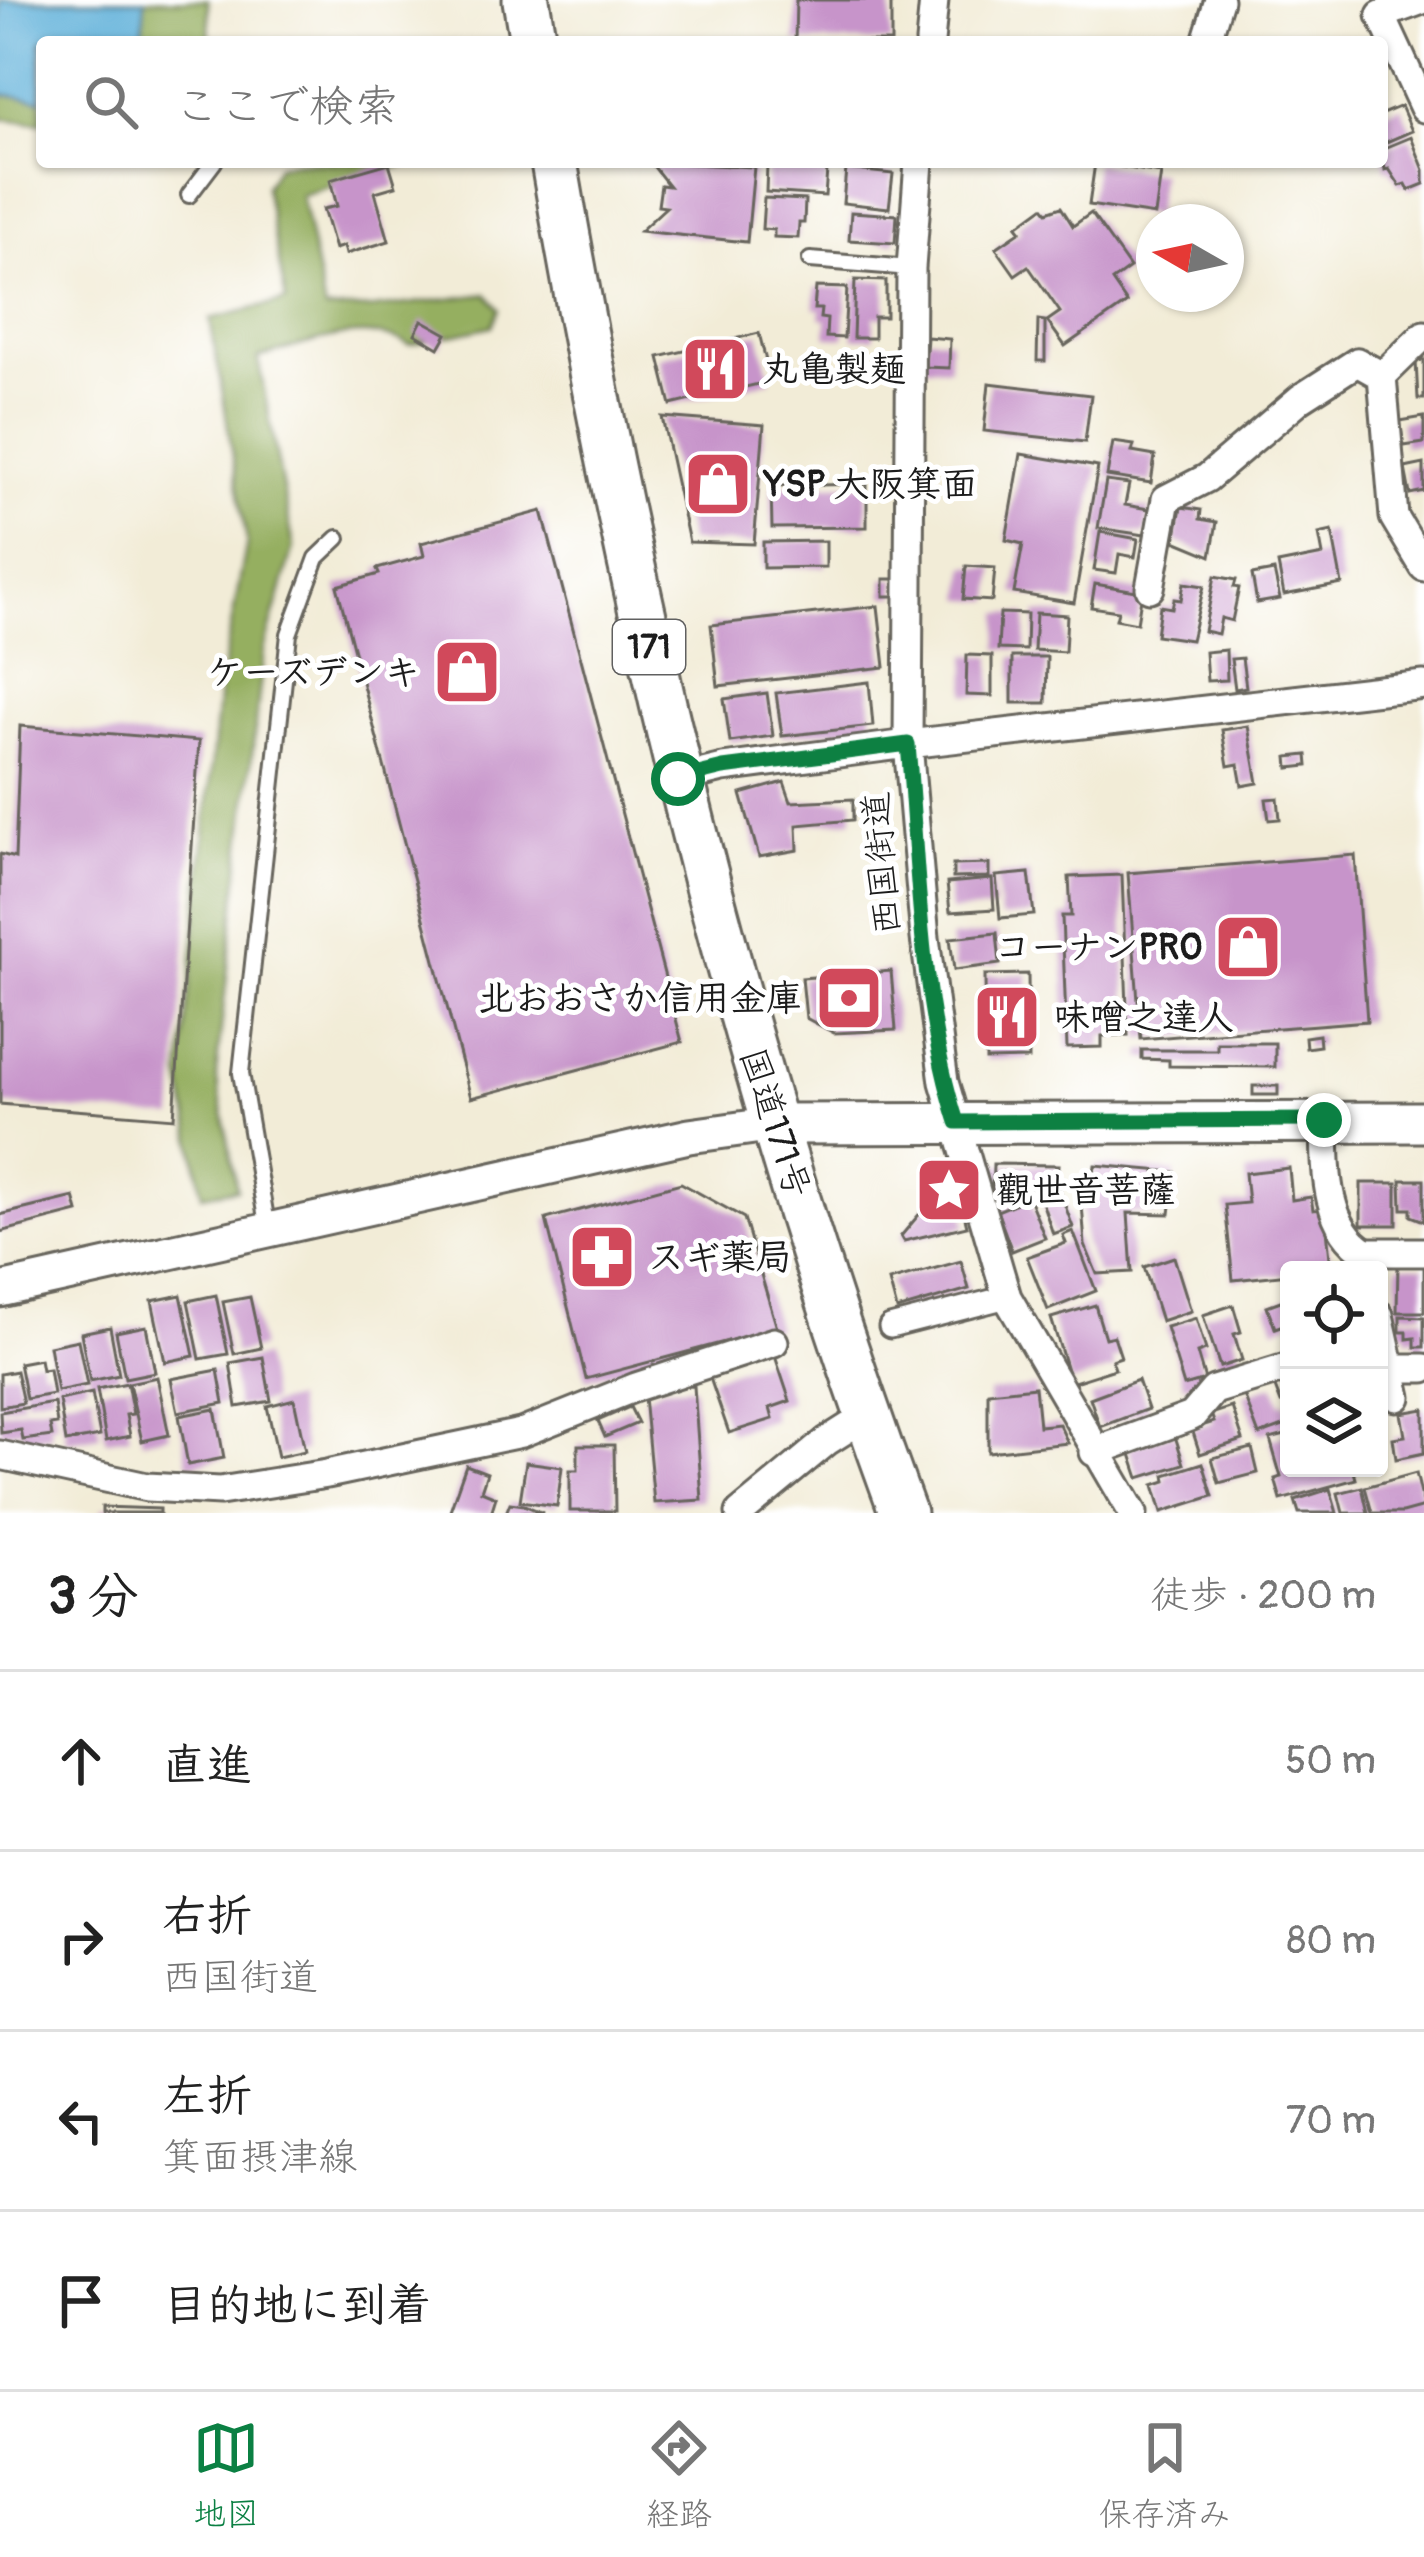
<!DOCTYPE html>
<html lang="ja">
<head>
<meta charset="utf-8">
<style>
  :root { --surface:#fff; --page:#f6f6f6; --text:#222; --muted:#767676; --line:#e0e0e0; --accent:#0b8043 }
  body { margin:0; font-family:Pangolin,"Klee One",sans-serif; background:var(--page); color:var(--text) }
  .controls { position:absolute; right:36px; bottom:36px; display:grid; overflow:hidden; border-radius:12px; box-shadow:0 3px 9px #0004 }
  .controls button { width:108px; height:108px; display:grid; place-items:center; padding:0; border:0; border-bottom:3px solid var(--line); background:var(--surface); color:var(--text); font:60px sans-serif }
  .compass { position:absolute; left:1136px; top:204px; width:108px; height:108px; border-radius:50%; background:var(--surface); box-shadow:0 3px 9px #0004; rotate:279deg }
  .stop { position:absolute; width:36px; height:36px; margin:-27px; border:9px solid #0b8043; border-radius:50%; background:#fff }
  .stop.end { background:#0b8043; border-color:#fff; box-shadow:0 3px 12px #0008 }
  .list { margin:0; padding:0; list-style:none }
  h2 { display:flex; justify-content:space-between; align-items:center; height:156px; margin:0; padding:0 48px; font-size:51px }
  h2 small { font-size:39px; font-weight:400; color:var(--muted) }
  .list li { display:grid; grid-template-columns:78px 1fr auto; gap:36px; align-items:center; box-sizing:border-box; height:180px; padding:0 48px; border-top:3px solid var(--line) }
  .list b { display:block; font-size:45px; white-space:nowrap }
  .list p { margin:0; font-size:39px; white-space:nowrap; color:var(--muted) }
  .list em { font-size:39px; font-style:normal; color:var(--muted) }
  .icon { flex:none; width:66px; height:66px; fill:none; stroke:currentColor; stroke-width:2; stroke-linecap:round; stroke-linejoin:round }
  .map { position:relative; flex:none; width:1424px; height:1513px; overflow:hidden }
  .search { position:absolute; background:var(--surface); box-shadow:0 3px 9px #0004; left:36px; right:36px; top:36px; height:132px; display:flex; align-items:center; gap:30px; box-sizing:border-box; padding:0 42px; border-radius:12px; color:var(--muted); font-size:45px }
  .sheet { height:876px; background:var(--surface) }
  nav { display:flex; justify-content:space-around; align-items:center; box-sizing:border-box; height:168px; border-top:3px solid var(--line); background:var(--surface); font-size:33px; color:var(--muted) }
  nav a { display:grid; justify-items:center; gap:6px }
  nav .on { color:var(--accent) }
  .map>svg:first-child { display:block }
</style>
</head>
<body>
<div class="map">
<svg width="1424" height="1513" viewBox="0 0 1424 1513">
  <rect width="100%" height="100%" fill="#fff"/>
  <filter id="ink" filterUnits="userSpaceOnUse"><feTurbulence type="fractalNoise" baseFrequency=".00833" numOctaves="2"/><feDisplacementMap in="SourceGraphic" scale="24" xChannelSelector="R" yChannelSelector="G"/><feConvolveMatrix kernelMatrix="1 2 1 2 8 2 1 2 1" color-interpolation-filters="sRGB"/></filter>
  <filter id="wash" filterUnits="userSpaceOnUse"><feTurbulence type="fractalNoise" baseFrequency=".004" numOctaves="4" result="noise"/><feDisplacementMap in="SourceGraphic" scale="48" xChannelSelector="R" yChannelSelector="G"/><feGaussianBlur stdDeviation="2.7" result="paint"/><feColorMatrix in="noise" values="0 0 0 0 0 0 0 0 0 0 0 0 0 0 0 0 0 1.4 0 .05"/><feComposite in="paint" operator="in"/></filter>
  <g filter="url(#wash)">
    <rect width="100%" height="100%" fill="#f2ecd7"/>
    <g fill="#95af61" stroke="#58663e" stroke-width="3">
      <polygon points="0,0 208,0 210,42 42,42 42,123 0,119"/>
      <path d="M293,162H414L301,195L325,310L374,308L487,294L499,309L492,326L409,345C365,319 305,345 258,358L294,547L264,650L216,1074L237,1189L202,1195L181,1075L219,689L247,542L210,319L286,301L265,187L277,166Z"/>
    </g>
    <polygon fill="#5eb0d9" stroke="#3d667a" stroke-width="3" points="0,0 145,0 142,42 42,42 42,100 0,94"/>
    <g id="blocks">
      <g fill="#c794ca">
        <polygon points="796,0 891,0 891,42 795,42"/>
        <polygon points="1401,106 1412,131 1382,144 1382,114"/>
        <polygon points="1411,137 1424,170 1424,184 1409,190 1406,184 1400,186 1389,169 1385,170 1382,149"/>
        <polygon points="650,162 754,167 747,242 640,231 666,207 658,206 661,185 669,186"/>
        <polygon points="389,163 396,186 375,192 389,241 346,254 344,246 335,249 323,209 337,206 330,180"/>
        <polygon points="1095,163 1161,173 1155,215 1089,205"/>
        <polygon points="767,165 827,170 825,196 766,192"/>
        <polygon points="846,169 893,174 889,208 843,203"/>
        <polygon points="764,198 805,200 804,223 799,223 798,238 774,237 774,230 762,229"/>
        <polygon points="1043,207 1047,212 1061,207 1073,226 1091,213 1130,268 1112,281 1127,303 1065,346 1047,321 1060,312 1028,266 1015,275 996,248 1021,231 1017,226"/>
        <polygon points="851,212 897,215 895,243 849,240"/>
        <polygon points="855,280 886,281 886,317 874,317 874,338 853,338"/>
        <polygon points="816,287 847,288 844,338 826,337 827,319 820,318 821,309 814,309"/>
        <polygon points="422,320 447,334 439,348 415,334"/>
        <polygon points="1038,320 1045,321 1045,361 1037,361"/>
        <polygon points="759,333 771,381 671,405 659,357"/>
        <polygon points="927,337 950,339 949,368 925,367"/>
        <polygon points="1424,360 1424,399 1418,399 1416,361"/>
        <polygon points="989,383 1091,395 1085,442 984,431"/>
        <polygon points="662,417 764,425 754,544 689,542"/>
        <polygon points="1424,417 1424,443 1404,446 1400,421"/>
        <polygon points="1113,442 1134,445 1132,452 1155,456 1151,483 1107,476"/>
        <polygon points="1021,454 1098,467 1074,603 1014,593 1023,544 1006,540"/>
        <polygon points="1424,464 1424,491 1410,494 1405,468"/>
        <polygon points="1106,481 1129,484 1125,505 1149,509 1145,535 1098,528"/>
        <polygon points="867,484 867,527 772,528 771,486"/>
        <polygon points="1181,507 1201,510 1200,519 1217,522 1211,556 1175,541"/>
        <polygon points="542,511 682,1042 471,1098 337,586 379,574 377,569 424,556 421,543"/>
        <polygon points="1332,531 1342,584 1284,595 1278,564 1323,555 1319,534"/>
        <polygon points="1100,532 1138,539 1135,557 1119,554 1116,573 1094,570"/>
        <polygon points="826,541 826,567 763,568 763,542"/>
        <polygon points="966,566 995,568 992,601 963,599"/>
        <polygon points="1274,571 1280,599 1257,603 1252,575"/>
        <polygon points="1215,576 1236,580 1234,587 1239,588 1232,621 1221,618 1218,634 1204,631"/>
        <rect x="884" y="579" width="12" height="17"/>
        <polygon points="1184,583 1204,586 1191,640 1156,635 1160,606 1172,608 1174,599 1181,600"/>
        <polygon points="1095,584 1142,592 1137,623 1116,619 1118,611 1091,607"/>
        <polygon points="878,606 885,667 718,686 711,625"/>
        <polygon points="1000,613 1027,614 1026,650 998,649"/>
        <polygon points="1036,613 1067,615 1065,652 1034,650"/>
        <polygon points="1226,650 1227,680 1207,681 1205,652"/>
        <polygon points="967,655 992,656 992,696 966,695"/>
        <polygon points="1012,657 1047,657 1046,703 1012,703"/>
        <polygon points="1242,658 1246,687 1235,689 1231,659"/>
        <polygon points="869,682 873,726 782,736 776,693"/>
        <polygon points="767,693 773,736 730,742 724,699"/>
        <polygon points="20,726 199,741 174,1118 0,1104 0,854 15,858"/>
        <polygon points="1248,726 1258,783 1242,786 1238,764 1228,766 1222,730"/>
        <polygon points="1307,755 1308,766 1289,768 1288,757"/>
        <polygon points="784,782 791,802 853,799 853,820 797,825 798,850 759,857 741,794"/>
        <polygon points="1278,798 1280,819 1269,820 1266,799"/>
        <polygon points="1355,855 1367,1021 1141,1039 1128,873"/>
        <polygon points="989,864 989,877 953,878 953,865"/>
        <polygon points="1029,873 1034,915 1000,918 996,876"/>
        <polygon points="1122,875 1128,1035 1102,1036 1102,1047 1067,1048 1062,916 1071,916 1069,877"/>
        <polygon points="992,879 994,909 950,912 947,883"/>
        <polygon points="997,933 1000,964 954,970 950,938"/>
        <polygon points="891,971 896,1030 834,1033 806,1018 802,978"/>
        <polygon points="1028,974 1029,1059 986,1060 985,975"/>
        <polygon points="1319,1035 1320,1046 1306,1048 1305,1037"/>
        <polygon points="1217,1043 1275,1043 1275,1067 1169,1066 1169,1060 1142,1059 1142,1050 1217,1050"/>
        <rect x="1253" y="1086" width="25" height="9"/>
        <polygon points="993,1164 1059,1165 1058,1178 992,1200"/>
        <polygon points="1095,1165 1175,1172 1170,1214 1128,1213 1132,1272 1097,1274 1085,1245 1081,1190 1092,1191"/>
        <polygon points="1289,1168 1292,1200 1311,1197 1313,1210 1325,1209 1331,1269 1289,1270 1289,1274 1233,1280 1225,1205 1248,1203 1245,1173"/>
        <polygon points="1401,1180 1424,1180 1424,1221 1411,1216 1411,1209 1402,1209"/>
        <polygon points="681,1183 744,1218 777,1328 586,1379 546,1219"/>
        <rect x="1361" y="1183" width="36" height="42"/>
        <polygon points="1057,1184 1073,1227 1053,1234 1038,1190"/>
        <polygon points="74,1197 78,1212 0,1232 0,1215"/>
        <polygon points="960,1198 967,1226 904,1241 901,1236 927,1205"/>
        <polygon points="1029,1198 1045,1238 1012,1251 997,1211"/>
        <polygon points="1073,1231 1096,1291 1048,1310 1027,1257 1066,1243 1063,1235"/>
        <polygon points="1174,1257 1191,1311 1161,1321 1144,1267"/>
        <polygon points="961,1261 969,1289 897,1310 889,1281"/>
        <polygon points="1398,1265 1424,1266 1424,1312 1397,1312"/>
        <polygon points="181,1295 194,1356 165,1362 152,1301"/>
        <polygon points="216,1295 228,1354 200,1359 188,1301"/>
        <polygon points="250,1297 261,1348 234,1354 223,1302"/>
        <polygon points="1289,1298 1289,1323 1275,1328 1267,1306"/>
        <polygon points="1095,1305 1105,1338 1114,1336 1121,1357 1112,1360 1115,1369 1071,1383 1051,1318"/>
        <polygon points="1233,1305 1241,1332 1234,1334 1242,1360 1220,1367 1203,1315"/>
        <polygon points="1400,1316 1424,1317 1424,1347 1415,1347 1415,1338 1407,1339 1407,1332 1400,1332"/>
        <polygon points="1196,1318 1206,1350 1197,1353 1205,1380 1184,1386 1166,1327"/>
        <polygon points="146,1326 155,1372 125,1378 116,1332"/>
        <polygon points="110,1327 119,1375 90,1381 81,1333"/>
        <polygon points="78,1340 87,1385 57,1391 49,1346"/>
        <polygon points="775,1356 790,1401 770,1408 773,1419 729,1433 710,1378"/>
        <polygon points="263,1357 271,1401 237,1407 230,1363"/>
        <polygon points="40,1359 42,1370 49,1369 53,1394 26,1399 19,1363"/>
        <polygon points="218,1370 224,1403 178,1412 171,1379"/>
        <polygon points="16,1371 23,1403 0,1407 0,1374"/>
        <polygon points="157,1377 169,1435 142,1441 129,1383"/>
        <polygon points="1138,1380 1148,1409 1100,1427 1090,1398"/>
        <polygon points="127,1383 133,1414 126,1415 130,1436 106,1441 97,1389"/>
        <polygon points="1274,1385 1281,1403 1286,1402 1289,1424 1259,1435 1244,1395"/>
        <polygon points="694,1386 702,1500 654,1503 644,1397 662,1388"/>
        <polygon points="1035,1387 1039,1426 1059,1424 1068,1443 988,1452 988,1392"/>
        <polygon points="92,1393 100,1436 66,1442 59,1400"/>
        <polygon points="294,1399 305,1451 278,1457 267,1406"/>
        <polygon points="54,1403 57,1424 50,1425 52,1436 23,1440 21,1430 1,1433 0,1412"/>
        <polygon points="630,1407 638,1423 605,1437 598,1421"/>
        <polygon points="1232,1407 1243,1440 1200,1454 1192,1429 1214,1422 1211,1414"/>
        <polygon points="215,1409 224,1458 188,1465 179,1416"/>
        <polygon points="1424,1409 1424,1453 1396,1459 1393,1438 1405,1436 1401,1413"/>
        <polygon points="1174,1433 1184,1464 1139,1478 1129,1448"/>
        <polygon points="1289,1434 1289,1468 1353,1468 1356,1479 1281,1500 1275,1479 1281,1477 1270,1439"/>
        <polygon points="578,1445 614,1445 615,1511 570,1511 570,1470 578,1470"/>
        <polygon points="1252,1448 1258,1473 1219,1483 1212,1458"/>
        <polygon points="526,1462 562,1467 557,1506 520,1501"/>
        <polygon points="1203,1463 1213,1496 1162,1512 1154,1485 1166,1481 1165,1475"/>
        <polygon points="466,1465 487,1473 481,1491 496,1497 491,1513 449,1513"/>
        <polygon points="1416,1473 1424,1507 1402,1513 1372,1513 1365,1487"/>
        <polygon points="1362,1487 1368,1513 1343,1513 1338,1493"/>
        <polygon points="1330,1489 1337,1513 1299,1513 1295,1500"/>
        <polygon points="510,1503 524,1505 543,1513 506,1513"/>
        <polygon points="102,1507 160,1509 160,1513 102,1513"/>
      </g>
    </g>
  </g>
  <g filter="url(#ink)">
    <use href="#blocks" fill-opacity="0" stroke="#67655d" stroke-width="3"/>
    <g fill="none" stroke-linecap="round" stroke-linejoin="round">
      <defs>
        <g id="service">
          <polyline points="189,195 214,162"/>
          <polyline points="810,260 911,268"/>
          <polyline points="268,1230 241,1073 289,634 317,558 338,538"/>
        </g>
        <polyline id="pedestrian" points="890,1327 1007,1297"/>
        <g id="minor">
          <polyline points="1422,0 1381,15 1424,108"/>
          <polyline points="930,42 934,0"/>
          <polyline points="1206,42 1219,0"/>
          <polyline points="919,162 911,268 908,744 925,938 944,1082 1007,1297 1133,1513"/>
          <polyline points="1424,335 1382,376 1394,517 1424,567"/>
          <polyline points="1150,588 1166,499 1207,478 1301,398 1357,362 1382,376"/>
          <polyline points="678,779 723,768 908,744 1424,685"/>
          <path d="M1325,1120C1326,1166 1323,1226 1366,1252L1369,1270"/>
          <polyline points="1366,1252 1424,1252"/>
          <polyline points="1379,1315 1397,1397"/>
          <polyline points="1391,1368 1424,1368"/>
          <polyline points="1094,1452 1192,1416 1214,1390 1286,1368"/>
          <polyline points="0,1455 147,1487 220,1491 327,1474 521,1433 636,1387 774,1342"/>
          <polyline points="740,1513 827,1441 868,1415"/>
        </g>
        <polyline id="tertiary" points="0,1290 689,1136 775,1124"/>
        <polyline id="secondary" points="775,1124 1424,1122"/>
        <g id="trunk">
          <polyline points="526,0 533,42"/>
          <path d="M554,162C632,621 742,1075 903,1513"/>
        </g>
      </defs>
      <use href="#service" stroke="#67655d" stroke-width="20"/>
      <use href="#pedestrian" stroke="#67655d" stroke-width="27"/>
      <use href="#minor" stroke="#67655d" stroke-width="33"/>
      <use href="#tertiary" stroke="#67655d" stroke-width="39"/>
      <use href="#secondary" stroke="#67655d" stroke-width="45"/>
      <use href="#trunk" stroke="#67655d" stroke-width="51"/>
      <use href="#service" stroke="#fff" stroke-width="14"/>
      <use href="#pedestrian" stroke="#fff" stroke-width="21"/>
      <use href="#minor" stroke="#fff" stroke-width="27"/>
      <use href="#tertiary" stroke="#fff" stroke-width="33"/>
      <use href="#secondary" stroke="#fff" stroke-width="39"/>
      <use href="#trunk" stroke="#fff" stroke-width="45"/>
    </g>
  </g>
  <g fill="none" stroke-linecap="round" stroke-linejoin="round" filter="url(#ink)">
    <path stroke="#0b8043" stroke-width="15" d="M678,779L723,768L908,744C918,865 920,1007 957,1122L1324,1120"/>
  </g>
  <defs>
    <symbol id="restaurant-square" viewBox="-11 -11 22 22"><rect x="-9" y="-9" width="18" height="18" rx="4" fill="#d1495b" stroke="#fff"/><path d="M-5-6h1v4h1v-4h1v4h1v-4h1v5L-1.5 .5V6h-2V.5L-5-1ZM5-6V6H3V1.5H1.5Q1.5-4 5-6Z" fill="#fff"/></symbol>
    <symbol id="shop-square" viewBox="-11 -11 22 22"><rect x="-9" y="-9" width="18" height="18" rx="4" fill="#d1495b" stroke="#fff"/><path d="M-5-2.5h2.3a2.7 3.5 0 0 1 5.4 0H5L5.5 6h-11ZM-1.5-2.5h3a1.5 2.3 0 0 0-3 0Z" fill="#fff"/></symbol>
    <symbol id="bank-square" viewBox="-11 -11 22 22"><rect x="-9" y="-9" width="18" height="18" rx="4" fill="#d1495b" stroke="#fff"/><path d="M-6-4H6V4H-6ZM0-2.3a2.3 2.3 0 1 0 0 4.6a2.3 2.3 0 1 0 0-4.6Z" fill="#fff"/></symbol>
    <symbol id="sight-square" viewBox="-11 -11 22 22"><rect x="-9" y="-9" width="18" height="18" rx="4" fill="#d1495b" stroke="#fff"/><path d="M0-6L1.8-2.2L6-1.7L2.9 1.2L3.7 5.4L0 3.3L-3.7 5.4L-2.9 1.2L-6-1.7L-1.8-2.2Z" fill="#fff"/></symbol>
    <symbol id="pharmacy-square" viewBox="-11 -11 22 22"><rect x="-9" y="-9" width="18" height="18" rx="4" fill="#d1495b" stroke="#fff"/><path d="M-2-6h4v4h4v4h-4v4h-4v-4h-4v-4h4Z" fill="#fff"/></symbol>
  </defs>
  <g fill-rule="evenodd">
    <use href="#restaurant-square" x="677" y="331" width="76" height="76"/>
    <use href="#shop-square" x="680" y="446" width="76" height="76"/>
    <use href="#shop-square" x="429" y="634" width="76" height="76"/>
    <use href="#shop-square" x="1210" y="909" width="76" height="76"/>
    <use href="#bank-square" x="811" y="960" width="76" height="76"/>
    <use href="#restaurant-square" x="969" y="979" width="76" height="76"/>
    <use href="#sight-square" x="911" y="1152" width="76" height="76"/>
    <use href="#pharmacy-square" x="564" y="1219" width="76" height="76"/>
  </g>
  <g text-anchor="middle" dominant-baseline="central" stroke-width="10" stroke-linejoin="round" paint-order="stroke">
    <rect fill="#fff" stroke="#606060" stroke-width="3" x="613" y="620" width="72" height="54" rx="9"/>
    <g font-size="33" font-weight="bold" fill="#1c1c1c">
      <text x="649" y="647">171</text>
    </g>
    <g font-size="36" font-weight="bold" fill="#1c1c1c" stroke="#fff" text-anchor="start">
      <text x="762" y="369">丸亀製麺</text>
      <text x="764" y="484">YSP 大阪箕面</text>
      <text x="420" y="672" text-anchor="end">ケーズデンキ</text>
      <text x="1202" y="947" text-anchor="end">コーナンPRO</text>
      <text x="802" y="998" text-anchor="end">北おおさか信用金庫</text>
      <text x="1054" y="1017">味噌之達人</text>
      <text x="996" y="1190">觀世音菩薩</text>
      <text x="648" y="1257">スギ薬局</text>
    </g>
    <g font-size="36" fill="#1c1c1c" stroke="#fff">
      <text transform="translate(882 863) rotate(-95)">西国街道</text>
      <text transform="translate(775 1123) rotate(72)">国道171号</text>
    </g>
  </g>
</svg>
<div class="controls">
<button><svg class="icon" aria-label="locate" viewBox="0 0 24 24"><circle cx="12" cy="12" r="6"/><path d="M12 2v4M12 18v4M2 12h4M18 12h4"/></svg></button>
<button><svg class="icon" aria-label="layers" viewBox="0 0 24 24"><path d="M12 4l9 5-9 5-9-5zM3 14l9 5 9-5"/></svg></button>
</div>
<svg class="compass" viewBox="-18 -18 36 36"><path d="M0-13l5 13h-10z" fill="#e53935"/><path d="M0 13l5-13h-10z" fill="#767676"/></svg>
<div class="stop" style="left:678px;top:779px"></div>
<div class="stop end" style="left:1324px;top:1120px"></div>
<div class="search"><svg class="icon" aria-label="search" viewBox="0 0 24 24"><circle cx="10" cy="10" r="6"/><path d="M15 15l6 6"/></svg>ここで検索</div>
</div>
<section class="sheet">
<h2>3 分<small>徒歩 · 200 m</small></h2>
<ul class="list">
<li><svg class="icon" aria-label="ahead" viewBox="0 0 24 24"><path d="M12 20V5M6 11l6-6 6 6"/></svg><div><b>直進</b></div><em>50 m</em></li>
<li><svg class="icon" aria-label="right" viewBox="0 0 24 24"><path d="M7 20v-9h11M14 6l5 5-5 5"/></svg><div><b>右折</b><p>西国街道</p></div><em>80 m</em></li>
<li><svg class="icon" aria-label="left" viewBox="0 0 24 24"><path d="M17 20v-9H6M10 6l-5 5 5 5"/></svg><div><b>左折</b><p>箕面摂津線</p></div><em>70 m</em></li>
<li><svg class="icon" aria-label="arrive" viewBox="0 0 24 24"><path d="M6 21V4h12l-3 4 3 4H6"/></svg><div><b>目的地に到着</b></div></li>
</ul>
</section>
<nav>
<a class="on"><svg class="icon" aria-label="map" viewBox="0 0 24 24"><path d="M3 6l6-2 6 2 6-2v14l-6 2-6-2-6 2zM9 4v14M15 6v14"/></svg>地図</a>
<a><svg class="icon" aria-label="directions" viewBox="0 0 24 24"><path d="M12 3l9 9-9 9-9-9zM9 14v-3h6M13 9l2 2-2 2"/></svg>経路</a>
<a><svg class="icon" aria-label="saved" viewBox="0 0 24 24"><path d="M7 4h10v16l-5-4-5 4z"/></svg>保存済み</a>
</nav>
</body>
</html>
